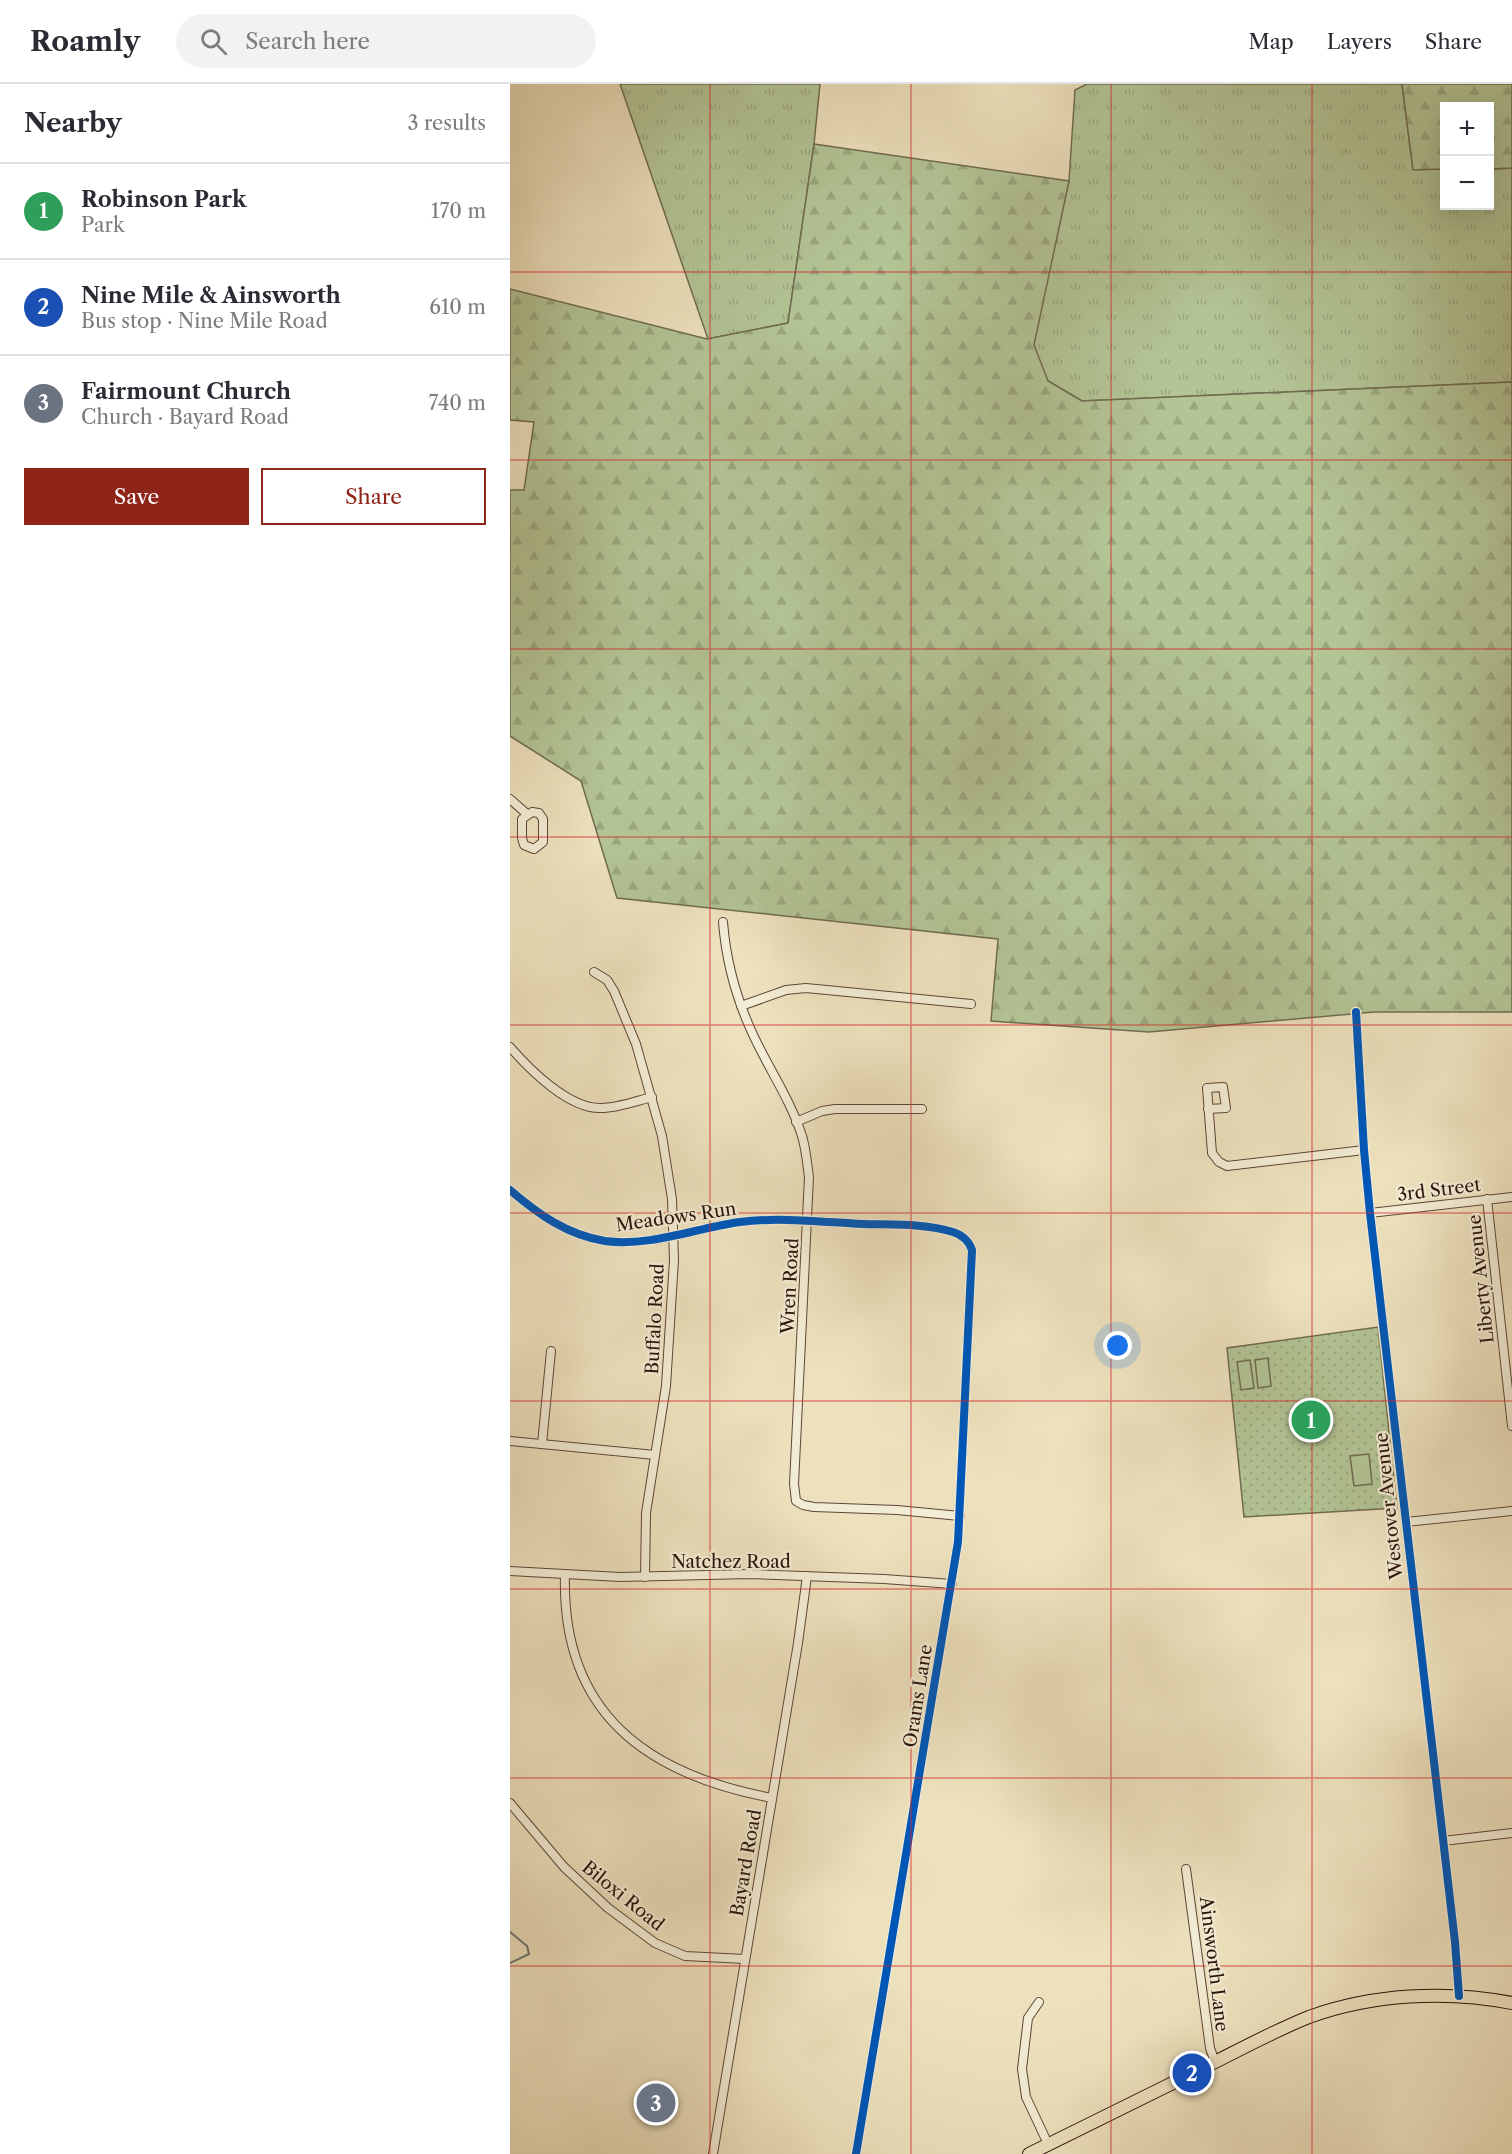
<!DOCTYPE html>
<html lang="en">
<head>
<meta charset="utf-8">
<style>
  :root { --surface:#fff; --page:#f2f2f3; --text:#2b2b33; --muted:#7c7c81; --line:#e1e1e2; --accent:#8f2418 }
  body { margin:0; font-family:"Libre Caslon Text",serif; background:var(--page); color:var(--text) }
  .controls { position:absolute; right:18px; top:18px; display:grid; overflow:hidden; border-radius:0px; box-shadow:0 6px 24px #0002 }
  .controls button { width:54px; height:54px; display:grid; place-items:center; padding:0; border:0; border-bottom:2px solid var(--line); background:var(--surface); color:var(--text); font:30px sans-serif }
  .you { position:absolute; left:608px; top:1262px; width:21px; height:21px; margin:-15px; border:4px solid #fff; border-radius:50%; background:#1a73e8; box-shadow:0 0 0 9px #1a73e833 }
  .badge { display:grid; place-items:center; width:39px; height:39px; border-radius:50%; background:var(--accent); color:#fff; font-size:20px; font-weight:700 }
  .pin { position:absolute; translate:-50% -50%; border:3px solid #fff; box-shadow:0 2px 6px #0006 }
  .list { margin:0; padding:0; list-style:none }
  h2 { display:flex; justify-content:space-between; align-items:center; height:78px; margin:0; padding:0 24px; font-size:26px }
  h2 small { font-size:20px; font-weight:400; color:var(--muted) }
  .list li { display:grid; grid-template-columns:39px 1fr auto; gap:18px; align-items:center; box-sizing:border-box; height:96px; padding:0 24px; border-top:2px solid var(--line) }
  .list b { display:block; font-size:22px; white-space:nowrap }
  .list p { margin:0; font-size:20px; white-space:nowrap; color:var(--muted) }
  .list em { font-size:20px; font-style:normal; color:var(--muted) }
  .actions { display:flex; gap:12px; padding:18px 24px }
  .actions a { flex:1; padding:14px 0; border:2px solid var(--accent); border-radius:0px; text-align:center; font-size:21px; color:var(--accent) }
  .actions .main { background:var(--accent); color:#fff }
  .icon { flex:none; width:33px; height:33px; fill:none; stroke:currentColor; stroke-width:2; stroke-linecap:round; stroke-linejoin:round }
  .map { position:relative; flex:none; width:1002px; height:2070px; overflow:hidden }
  header { display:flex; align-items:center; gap:36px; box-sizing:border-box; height:84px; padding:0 30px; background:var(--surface); border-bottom:2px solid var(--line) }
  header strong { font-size:28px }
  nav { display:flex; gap:33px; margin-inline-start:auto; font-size:21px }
  .search { width:420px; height:54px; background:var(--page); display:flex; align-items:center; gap:15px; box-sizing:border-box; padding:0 21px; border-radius:33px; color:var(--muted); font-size:22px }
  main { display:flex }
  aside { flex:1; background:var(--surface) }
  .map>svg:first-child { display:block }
</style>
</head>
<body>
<header>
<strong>Roamly</strong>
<div class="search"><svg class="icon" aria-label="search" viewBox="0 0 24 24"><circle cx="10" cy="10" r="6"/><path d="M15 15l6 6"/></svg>Search here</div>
<nav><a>Map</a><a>Layers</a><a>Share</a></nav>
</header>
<main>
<aside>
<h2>Nearby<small>3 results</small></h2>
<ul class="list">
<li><span class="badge" style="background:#2e9e5b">1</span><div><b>Robinson Park</b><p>Park</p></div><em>170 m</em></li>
<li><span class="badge" style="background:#1a4fb4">2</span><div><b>Nine Mile &amp; Ainsworth</b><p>Bus stop · Nine Mile Road</p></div><em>610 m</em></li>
<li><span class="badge" style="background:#6b7280">3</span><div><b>Fairmount Church</b><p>Church · Bayard Road</p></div><em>740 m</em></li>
</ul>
<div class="actions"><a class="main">Save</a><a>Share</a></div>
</aside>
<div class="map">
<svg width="1002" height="2070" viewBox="0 0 1002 2070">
  <defs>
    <pattern id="grass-tufts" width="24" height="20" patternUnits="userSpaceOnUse" patternTransform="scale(1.5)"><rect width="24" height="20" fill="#b3c495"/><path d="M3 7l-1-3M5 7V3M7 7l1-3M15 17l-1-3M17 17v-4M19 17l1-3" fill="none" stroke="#9aa87f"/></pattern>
    <pattern id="forest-firs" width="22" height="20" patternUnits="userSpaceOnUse" patternTransform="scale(1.5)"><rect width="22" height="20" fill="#b3c495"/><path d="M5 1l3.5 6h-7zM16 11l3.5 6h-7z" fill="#9aa87f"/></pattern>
    <pattern id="park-dots" width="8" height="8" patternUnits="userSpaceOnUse" patternTransform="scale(1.5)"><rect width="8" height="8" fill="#b3c495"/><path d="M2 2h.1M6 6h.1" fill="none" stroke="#9aa87f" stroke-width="1.8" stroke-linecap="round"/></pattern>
  </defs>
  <rect width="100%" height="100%" fill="#ede1bd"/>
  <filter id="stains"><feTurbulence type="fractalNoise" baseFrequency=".00333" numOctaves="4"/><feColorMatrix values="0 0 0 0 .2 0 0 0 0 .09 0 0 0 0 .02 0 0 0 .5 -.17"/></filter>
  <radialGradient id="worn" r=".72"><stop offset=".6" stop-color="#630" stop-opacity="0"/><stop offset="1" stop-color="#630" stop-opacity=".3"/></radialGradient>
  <g fill="url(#grass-tufts)" stroke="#6f6c50" stroke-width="1.5">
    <polygon points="110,0 310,0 304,60 278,239 198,255"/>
    <polygon points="577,0 892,0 903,85 934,85 934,122 980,122 980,85 1002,84 1002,298 572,317 538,297 523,261 559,97 565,6"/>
  </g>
  <g fill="url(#forest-firs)" stroke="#6f6c50" stroke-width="1.5">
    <polygon points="892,0 1002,0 1002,84 980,85 980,22 934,22 934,85 903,86"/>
    <polygon points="304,60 559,97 524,261 538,297 572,317 1002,298 1002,928 864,928 639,948 481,937 488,855 107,814 71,697 0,652 0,406 14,406 24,338 0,336 0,205 197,255 278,239"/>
  </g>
  <polygon fill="url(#park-dots)" stroke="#6f6c50" stroke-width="1.5" points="868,1243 887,1424 734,1433 717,1264"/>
  <g fill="#b3c495" stroke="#6f6c50" stroke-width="1.5">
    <polygon points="758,1274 761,1302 748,1304 745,1276"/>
    <polygon points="740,1276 744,1304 731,1306 727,1278"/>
    <polygon points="859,1370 862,1400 844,1402 840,1372"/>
  </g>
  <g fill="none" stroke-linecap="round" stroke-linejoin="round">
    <polyline stroke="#6e7873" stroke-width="2" points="0,1848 17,1862 19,1870 0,1879"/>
    <defs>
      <g id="minor">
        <polyline points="0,715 17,730"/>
        <polygon points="22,728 29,729 33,735 33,758 24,765 14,761 12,754 12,735"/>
        <path d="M213,838C216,876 225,910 240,944C256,981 280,1014 292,1052C296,1065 297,1079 299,1093L284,1400L286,1417L293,1421L304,1423L387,1426L450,1432"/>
        <polyline points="84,888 97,896 104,907 126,960 152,1052 162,1115 164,1176 156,1302 136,1429 135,1493"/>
        <polyline points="231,922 276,906 296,904 461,920"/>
        <polyline points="846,928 854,1066 860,1129 945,1858 949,1912"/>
        <path d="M0,963C20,986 59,1025 91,1024C108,1024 126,1017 142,1013"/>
        <polyline points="698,1025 716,1024 713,1003 697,1004 702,1069 709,1078 717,1082 854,1066"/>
        <polyline points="286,1038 312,1027 325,1025 412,1025"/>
        <path d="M0,1106C28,1130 57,1151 95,1157C140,1163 186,1144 230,1138C270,1133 312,1138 352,1140C382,1141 414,1139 443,1148C452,1151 459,1157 462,1166L448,1458L346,2070"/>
        <polyline points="977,1115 1002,1342"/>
        <polyline points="860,1129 1002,1113"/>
        <polyline points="0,1357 145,1371"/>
        <polyline points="32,1360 41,1267"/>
        <polyline points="896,1438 1002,1427"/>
        <polyline points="0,1487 110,1493 241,1490 374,1495 442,1500"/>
        <path d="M55,1490C51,1628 135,1690 262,1714"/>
        <polyline points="0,1719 54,1783 98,1824 145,1859 175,1872 235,1875"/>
        <polyline points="933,1757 1002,1749"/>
        <polyline points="676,1785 700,1964 705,1978"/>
        <polyline points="529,1918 518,1934 512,1985 516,2013 538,2060"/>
        <polyline points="203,2070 288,1559 297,1492"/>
      </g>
      <path id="primary" d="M519,2070C574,2043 629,2016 683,1989C722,1970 759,1949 799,1933C862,1910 936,1906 1002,1919"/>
    </defs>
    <use href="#minor" stroke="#5c4638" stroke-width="10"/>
    <use href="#primary" stroke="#2b130b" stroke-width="14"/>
    <use href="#minor" stroke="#f3ecd4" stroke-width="8"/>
    <use href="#primary" stroke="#ede1bd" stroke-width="12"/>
    <defs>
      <g id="cycleway">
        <polyline points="846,928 854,1066 860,1129 945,1858 949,1912"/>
        <path d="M0,1106C28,1130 57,1151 95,1157C140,1163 186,1144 230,1138C270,1133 312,1138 352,1140C382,1141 414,1139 443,1148C452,1151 459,1157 462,1166L448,1458L346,2070"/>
      </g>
    </defs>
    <use href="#cycleway" stroke="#f3ecd4" stroke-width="11"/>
    <use href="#cycleway" stroke="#0057b8" stroke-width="8"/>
  </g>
  <path fill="none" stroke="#d62828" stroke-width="1.5" stroke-opacity="0.55" d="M200,0V2070M401,0V2070M601,0V2070M802,0V2070M0,188H1002M0,376H1002M0,565H1002M0,753H1002M0,941H1002M0,1129H1002M0,1317H1002M0,1505H1002M0,1694H1002M0,1882H1002"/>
  <g text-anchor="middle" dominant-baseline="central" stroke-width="4.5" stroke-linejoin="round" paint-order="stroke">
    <g font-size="18" fill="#2b130b" stroke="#f3ecd4">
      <text transform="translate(929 1106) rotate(-7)">3rd Street</text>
      <text transform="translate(166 1133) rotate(-8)">Meadows Run</text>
      <text transform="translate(971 1195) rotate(-96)">Liberty Avenue</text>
      <text transform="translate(280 1202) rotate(-87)">Wren Road</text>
      <text transform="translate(145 1235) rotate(-87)">Buffalo Road</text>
      <text transform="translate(879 1422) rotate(-96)">Westover Avenue</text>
      <text x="221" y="1478">Natchez Road</text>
      <text transform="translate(408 1612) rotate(-81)">Orams Lane</text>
      <text transform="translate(236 1779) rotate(-80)">Bayard Road</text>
      <text transform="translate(113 1812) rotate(39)">Biloxi Road</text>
      <text transform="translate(704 1880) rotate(83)">Ainsworth Lane</text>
    </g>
  </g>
  <rect width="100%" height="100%" filter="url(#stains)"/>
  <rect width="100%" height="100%" fill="url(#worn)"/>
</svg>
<div class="controls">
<button>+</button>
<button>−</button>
</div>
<div class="you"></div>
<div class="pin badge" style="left:801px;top:1336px;background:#2e9e5b">1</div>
<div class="pin badge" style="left:682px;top:1989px;background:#1a4fb4">2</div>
<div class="pin badge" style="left:146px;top:2019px;background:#6b7280">3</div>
</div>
</main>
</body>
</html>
